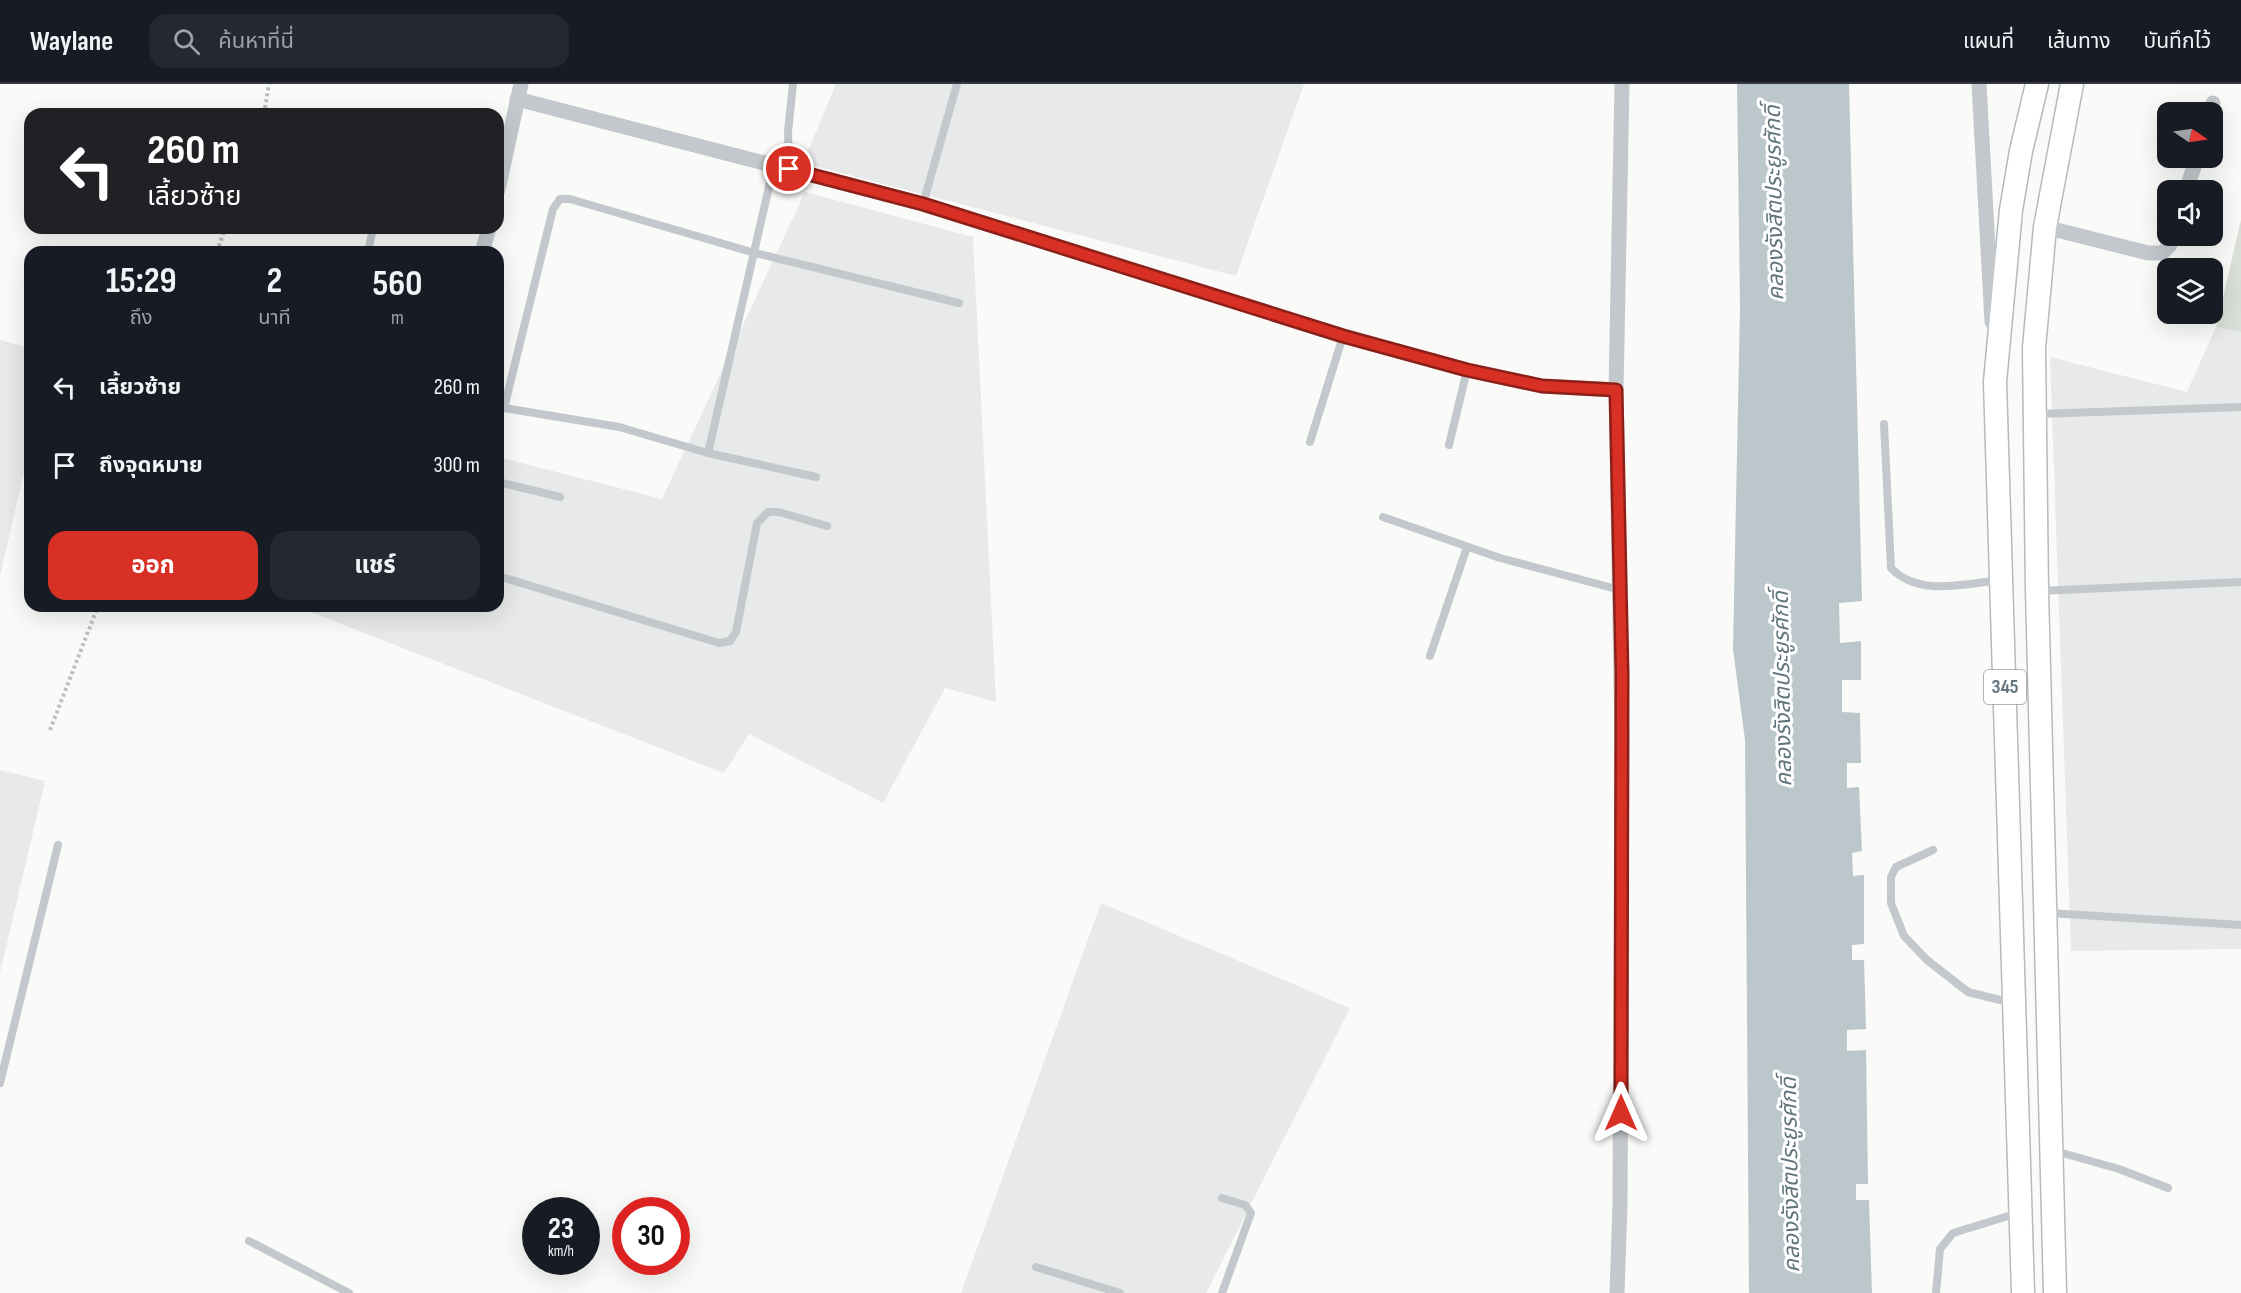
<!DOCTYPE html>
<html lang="th">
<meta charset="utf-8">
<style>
:root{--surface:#171b24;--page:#242831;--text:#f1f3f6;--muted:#9ea1a6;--line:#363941;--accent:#d93025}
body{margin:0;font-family:"Sofia Sans Condensed","Noto Sans Thai",sans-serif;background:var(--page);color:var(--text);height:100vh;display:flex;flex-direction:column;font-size:22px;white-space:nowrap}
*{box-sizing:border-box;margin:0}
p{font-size:20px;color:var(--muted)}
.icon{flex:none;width:33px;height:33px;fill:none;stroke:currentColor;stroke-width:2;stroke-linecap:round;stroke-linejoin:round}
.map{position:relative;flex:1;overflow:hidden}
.side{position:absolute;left:24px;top:162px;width:480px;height:366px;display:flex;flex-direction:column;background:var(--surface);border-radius:18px;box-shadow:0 6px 24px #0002}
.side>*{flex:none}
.top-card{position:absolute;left:24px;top:24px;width:480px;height:126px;border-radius:18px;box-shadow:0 6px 24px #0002;background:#202124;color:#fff;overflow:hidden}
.needle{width:39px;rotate:103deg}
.buttons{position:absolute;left:2157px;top:18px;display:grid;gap:12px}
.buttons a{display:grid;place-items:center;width:66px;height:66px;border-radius:12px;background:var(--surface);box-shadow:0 6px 24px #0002;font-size:30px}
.speed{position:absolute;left:522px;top:1113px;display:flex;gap:12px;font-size:30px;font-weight:700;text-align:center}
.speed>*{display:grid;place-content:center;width:78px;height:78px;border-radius:50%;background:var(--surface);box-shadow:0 6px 24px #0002;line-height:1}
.speed small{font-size:15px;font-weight:400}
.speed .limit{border:9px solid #d22;background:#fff;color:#111}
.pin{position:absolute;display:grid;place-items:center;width:51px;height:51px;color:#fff;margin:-26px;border:3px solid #fff;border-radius:50%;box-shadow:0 2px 6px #0007}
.me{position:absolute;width:66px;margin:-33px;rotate:0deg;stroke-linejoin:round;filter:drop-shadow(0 0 4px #0008)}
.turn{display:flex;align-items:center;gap:21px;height:126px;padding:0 24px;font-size:27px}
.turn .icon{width:78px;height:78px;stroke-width:2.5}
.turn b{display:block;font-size:42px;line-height:51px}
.eta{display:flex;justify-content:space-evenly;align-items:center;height:102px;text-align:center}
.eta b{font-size:36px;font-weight:700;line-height:42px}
.cta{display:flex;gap:12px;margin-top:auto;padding:12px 24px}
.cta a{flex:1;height:69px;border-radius:18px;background:var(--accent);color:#fff;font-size:24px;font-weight:700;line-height:69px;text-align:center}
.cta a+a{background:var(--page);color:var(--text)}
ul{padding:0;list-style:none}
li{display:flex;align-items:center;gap:18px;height:78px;padding:0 24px}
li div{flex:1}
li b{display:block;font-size:22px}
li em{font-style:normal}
header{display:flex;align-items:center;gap:36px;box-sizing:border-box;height:84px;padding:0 30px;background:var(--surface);border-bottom:2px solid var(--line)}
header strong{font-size:28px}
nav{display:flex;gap:33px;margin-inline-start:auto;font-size:21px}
.search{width:420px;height:54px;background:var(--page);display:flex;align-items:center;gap:15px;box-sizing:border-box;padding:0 21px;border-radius:18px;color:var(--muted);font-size:22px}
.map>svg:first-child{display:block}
.built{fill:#e8e9e9}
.green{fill:#dadfd7}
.water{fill:#bbc7cb}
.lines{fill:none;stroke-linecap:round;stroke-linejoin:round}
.primary-casing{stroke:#b5babe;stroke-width:25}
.path{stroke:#bbbfc2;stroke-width:4;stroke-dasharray:3 3;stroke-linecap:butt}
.service{stroke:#c3c8cc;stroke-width:8}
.minor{stroke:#c3c8cc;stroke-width:15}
.primary{stroke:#fff;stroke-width:22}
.route-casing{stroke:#8d1f18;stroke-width:15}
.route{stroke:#d93025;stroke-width:10}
.labels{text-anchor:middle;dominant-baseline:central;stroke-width:6;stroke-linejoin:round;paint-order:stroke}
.shield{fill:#fff;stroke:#939fa8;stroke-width:1.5}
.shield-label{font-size:20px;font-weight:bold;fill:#657683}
.water-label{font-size:22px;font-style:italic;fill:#60757c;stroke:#fff}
</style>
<header>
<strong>Waylane</strong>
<div class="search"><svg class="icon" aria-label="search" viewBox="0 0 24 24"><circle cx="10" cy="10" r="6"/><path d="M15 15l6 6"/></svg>ค้นหาที่นี่</div>
<nav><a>แผนที่</a><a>เส้นทาง</a><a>บันทึกไว้</a></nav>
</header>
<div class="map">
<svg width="2241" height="1209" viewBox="0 0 2241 1209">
<rect width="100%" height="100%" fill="#fafaf8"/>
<g class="built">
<polygon points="836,0 1304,0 1236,192 803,79"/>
<polygon points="805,108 973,153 996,618 945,604 883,719 749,650 724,689 295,522 498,522 498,373 662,415"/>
<polygon points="2216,243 2241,248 2241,865 2071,867 2050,273 2187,308"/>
<polygon points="0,256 30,264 30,362 0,492"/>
<polygon points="0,686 45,697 0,889"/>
<polygon points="1101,819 1350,924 1206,1209 961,1209"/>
</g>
<polygon class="green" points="2241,136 2241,248 2216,243"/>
<polygon class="water" points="1737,0 1849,0 1862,517 1839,519 1840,559 1861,557 1861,596 1842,596 1842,628 1860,629 1861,679 1847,679 1847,704 1859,703 1862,767 1852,769 1853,792 1864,791 1864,860 1852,861 1852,876 1864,876 1866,945 1847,946 1847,967 1866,966 1868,1100 1856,1100 1856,1116 1869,1116 1872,1209 1749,1209 1745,656 1733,565 1740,223"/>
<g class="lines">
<defs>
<g id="primary">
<polyline points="2023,1209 1995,298 2011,126 2021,67 2037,0"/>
<polyline points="2055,1209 2037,507 2034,264 2045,143 2072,0"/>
</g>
</defs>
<use href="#primary" class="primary-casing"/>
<g class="path">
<polyline points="264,30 269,0"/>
<polyline points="217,168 225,144"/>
<polyline points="50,646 98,522"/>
</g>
<g class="service">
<polyline points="789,85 788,48 793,0"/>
<polyline points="923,120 957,0"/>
<polyline points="368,168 372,149"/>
<polyline points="498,323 504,324 553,125 560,115 570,115 755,169 959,219"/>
<polyline points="504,324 619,343 708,369 816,393"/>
<polyline points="2038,330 2241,323"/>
<path d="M1884,340L1891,484C1919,513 1963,500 2000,496"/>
<polyline points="1310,358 1343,252"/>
<polyline points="1449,361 1467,286"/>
<polyline points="708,369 774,81"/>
<polyline points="498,398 560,413"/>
<polyline points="1383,433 1500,474 1620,506"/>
<polyline points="498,492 719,559 730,557 736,548 757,439 768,428 779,428 827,442"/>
<polyline points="2038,507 2241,498"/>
<polyline points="1430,572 1467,463"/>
<polyline points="1933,766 1896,783 1891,793 1891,819 1904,852 1927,876 1968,908 2012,919"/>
<polyline points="2049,829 2241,841"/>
<polyline points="0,999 58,761"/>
<polyline points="2055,1067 2119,1085 2168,1104"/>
<polyline points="249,1157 349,1209"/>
<polyline points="1036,1183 1120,1209"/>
<polyline points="1222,1209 1251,1129 1245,1121 1222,1114"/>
<polyline points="1936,1209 1940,1165 1953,1149 2018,1129"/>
</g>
<g class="minor">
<polyline points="1979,0 1992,238"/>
<polyline points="517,15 923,120 1343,252 1467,286 1542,302 1616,306"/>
<polyline points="2210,28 2213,19"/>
<polyline points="498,106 521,0"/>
<polyline points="2186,106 2197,74"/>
<polyline points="2045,143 2148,169 2162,169 2170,161 2173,152"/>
<polyline points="482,168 489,144"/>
<polyline points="1617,1209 1620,1121 1622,655 1616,306 1622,0"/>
</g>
<use href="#primary" class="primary"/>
</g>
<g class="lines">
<defs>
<polyline id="route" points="789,85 923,120 1343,252 1467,286 1542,302 1616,306 1622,589 1621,1029"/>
</defs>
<use href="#route" class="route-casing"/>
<use href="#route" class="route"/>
</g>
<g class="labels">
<rect class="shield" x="1984" y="586" width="42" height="34" rx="4.5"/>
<g class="shield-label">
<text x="2005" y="603">345</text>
</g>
<g class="water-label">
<text transform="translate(1775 119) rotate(-91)">คลองรังสิตประยูรศักดิ์</text>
<text transform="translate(1783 605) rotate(-91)">คลองรังสิตประยูรศักดิ์</text>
<text transform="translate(1791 1091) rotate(-91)">คลองรังสิตประยูรศักดิ์</text>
</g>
</g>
</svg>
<div class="buttons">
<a><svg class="needle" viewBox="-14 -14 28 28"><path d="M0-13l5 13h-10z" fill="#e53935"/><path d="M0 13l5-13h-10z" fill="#9ea1a6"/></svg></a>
<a><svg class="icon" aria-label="sound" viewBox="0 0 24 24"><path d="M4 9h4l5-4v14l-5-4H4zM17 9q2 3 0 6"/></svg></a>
<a><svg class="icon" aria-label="layers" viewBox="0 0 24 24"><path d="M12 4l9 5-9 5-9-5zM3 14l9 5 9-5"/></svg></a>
</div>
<div class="speed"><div>23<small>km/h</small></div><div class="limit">30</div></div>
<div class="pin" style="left:789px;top:85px;background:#d93025"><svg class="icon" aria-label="arrive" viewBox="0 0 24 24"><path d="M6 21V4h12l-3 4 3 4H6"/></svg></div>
<svg class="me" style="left:1621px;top:1029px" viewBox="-20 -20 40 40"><path d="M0-17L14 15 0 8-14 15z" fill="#d93025" stroke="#fff" stroke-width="4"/></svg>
<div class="top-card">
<div class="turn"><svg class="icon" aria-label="left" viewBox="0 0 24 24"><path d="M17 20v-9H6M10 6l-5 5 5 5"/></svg><div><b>260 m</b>เลี้ยวซ้าย</div></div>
</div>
<section class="side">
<div class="eta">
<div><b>15:29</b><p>ถึง</p></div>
<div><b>2</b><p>นาที</p></div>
<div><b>560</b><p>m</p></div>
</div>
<ul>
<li><svg class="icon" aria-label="left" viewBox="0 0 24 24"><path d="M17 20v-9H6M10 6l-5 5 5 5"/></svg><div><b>เลี้ยวซ้าย</b></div><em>260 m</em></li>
<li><svg class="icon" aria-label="arrive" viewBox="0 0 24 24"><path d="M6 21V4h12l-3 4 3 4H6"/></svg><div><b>ถึงจุดหมาย</b></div><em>300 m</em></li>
</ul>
<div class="cta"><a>ออก</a><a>แชร์</a></div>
</section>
</div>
